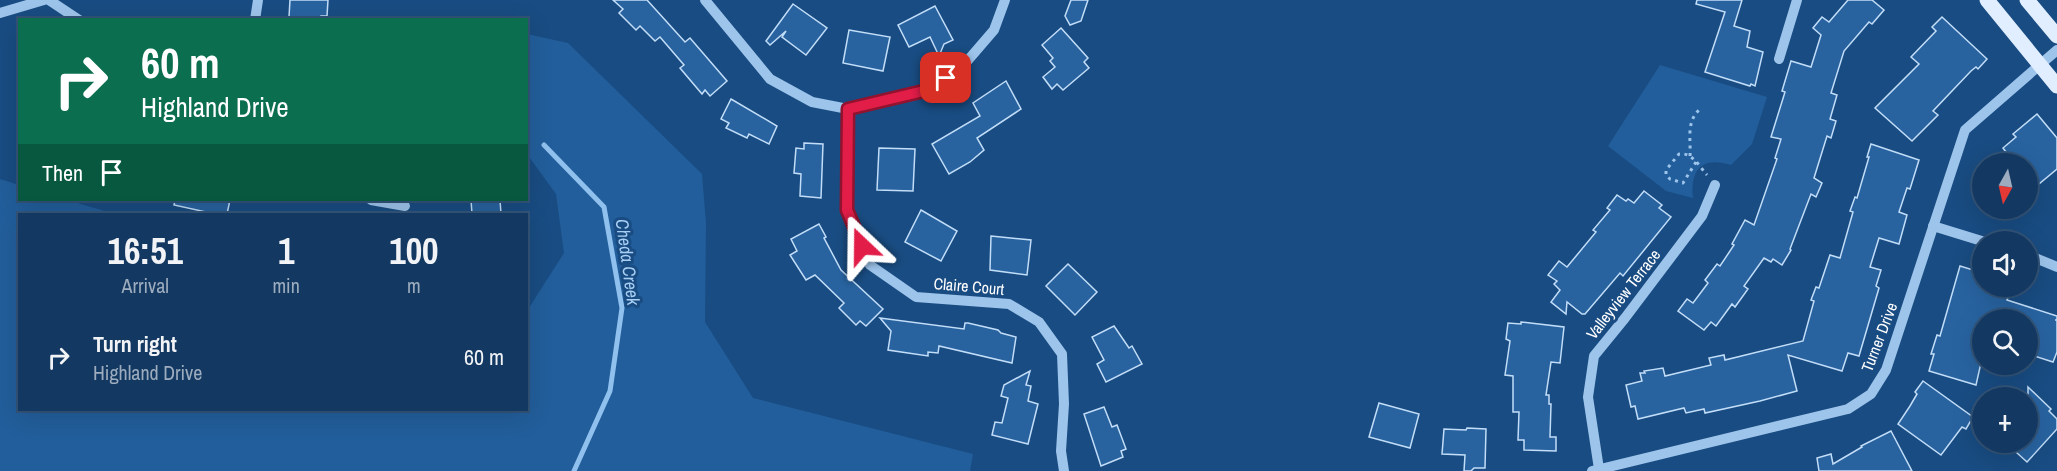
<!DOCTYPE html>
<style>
:root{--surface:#133962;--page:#1c4068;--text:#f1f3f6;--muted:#9dacbe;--line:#325377}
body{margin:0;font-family:"Archivo Narrow",sans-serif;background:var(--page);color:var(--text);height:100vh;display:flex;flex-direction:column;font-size:22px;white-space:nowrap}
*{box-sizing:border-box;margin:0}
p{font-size:20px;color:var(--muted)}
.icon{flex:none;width:33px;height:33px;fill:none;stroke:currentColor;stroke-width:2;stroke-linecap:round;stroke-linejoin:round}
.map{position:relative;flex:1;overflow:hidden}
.side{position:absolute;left:18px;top:213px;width:510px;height:198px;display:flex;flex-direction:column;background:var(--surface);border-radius:0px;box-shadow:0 6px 24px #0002,0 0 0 2px var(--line)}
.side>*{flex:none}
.top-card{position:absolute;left:18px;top:18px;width:510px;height:183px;border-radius:0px;box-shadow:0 6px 24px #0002,0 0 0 2px var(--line);background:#0b6e4f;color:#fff;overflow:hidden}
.needle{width:39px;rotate:188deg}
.tools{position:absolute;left:1972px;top:153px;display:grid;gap:12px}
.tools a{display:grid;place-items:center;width:66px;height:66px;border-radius:50%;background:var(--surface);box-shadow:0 6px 24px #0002,0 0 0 2px var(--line);font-size:30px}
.pin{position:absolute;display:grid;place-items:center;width:51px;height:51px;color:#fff;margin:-26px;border-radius:12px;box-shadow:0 3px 9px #0006}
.me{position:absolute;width:66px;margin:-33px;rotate:337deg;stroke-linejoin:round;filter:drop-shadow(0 0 4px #0008)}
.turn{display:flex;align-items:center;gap:21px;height:126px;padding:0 24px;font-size:27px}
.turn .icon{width:78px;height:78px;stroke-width:2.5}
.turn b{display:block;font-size:42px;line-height:51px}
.then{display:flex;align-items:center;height:57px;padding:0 24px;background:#0003;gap:12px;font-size:22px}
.eta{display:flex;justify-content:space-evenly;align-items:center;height:102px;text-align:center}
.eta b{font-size:36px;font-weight:700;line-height:42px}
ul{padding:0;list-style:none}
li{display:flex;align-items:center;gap:18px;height:84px;padding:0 24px}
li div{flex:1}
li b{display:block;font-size:22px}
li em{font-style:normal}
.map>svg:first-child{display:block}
.green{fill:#225e9b}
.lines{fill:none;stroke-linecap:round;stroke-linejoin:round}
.stream{stroke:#90c0ed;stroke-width:5}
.building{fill:#2863a0;stroke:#c2ddf8;stroke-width:1.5}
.path{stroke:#9dc4eb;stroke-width:3;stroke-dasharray:3 4.5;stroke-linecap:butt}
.minor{stroke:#9dc4eb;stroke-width:10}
.major{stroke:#e1eeff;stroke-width:15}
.route-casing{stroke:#92132f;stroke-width:15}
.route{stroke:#e11d48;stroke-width:10}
.labels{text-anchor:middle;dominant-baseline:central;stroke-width:6;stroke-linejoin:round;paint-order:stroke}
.street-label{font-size:16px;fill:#fff;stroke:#194c82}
.water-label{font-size:18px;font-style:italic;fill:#a8cef3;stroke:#194c82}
</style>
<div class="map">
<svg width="2057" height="471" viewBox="0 0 2057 471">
<rect width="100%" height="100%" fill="#194c82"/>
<g class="green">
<polygon points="527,34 568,43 702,174 706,223 705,322 753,398 973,454 970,471 0,471 0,179 19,185 20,200 67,200 115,214 20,214 20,410 526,410 527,311 564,253 556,194 527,154"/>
<path d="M1660,65L1767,97L1752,144L1731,165C1702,156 1690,169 1693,198L1666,191L1608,146Z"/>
</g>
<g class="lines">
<polyline class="stream" points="544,145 604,207 622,308 610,391 574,471"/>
</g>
<g class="building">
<polygon points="290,0 328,0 327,16 321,16 321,20 296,20 296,17 289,17"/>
<polygon points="613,0 647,0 685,42 690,38 727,81 710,96 705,90 702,94 680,68 684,65 660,37 655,41 640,26 636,30 619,13 623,9"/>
<polygon points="1071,0 1088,0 1081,21 1070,25 1065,16"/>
<polygon points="1697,0 1742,0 1734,26 1750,31 1747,47 1763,52 1755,86 1751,84 1750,86 1705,72 1725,12 1696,4"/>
<polygon points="1848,0 1872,0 1884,10 1872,24 1869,22 1844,51 1831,93 1837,95 1830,119 1836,121 1831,138 1827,136 1814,178 1822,183 1816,197 1811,194 1790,249 1791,250 1782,265 1773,259 1771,262 1764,258 1744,286 1748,289 1735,307 1732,304 1716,326 1711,322 1704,330 1678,311 1687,299 1693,303 1708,283 1705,280 1717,264 1720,266 1734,245 1732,244 1745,220 1754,225 1777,159 1775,158 1781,139 1771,137 1785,92 1782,91 1791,61 1811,67 1821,35 1813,28 1822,17 1829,22"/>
<polygon points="793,4 827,28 806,55 782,37 786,31 770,45 766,41"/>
<polygon points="935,6 953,40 944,44 939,56 930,37 909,47 898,25"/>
<polygon points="1942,17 1987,59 1978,69 1976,67 1971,71 1933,111 1938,115 1912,141 1875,108 1919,64 1911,57 1936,31 1932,27"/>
<polygon points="1061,28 1088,58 1084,62 1089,68 1063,90 1057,84 1052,89 1043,77 1055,67 1050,61 1053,58 1042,45"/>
<polygon points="849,30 890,37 883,71 843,63"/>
<polygon points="1006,81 1021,109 977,138 984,150 970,162 949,174 932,144 980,116 973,103"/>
<polygon points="731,99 777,126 769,144 749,134 747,138 726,128 729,123 721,119"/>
<polygon points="2037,114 2057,138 2057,169 2028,193 2028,164 2000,164 2009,156 2003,148 2016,137 2013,134"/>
<polygon points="804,143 823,144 821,198 800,196 801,174 794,173 796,148 804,149"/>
<polygon points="1871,144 1919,160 1910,189 1907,188 1899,212 1907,215 1899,244 1879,238 1870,267 1881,270 1876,286 1879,288 1859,356 1848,353 1842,371 1788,355 1797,391 1760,401 1705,413 1704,409 1686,413 1684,408 1638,419 1635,406 1631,407 1626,385 1642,381 1640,373 1645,373 1644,371 1663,368 1665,376 1711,365 1709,358 1724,355 1725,360 1803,341 1814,301 1811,300 1816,287 1819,288 1830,255 1840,258 1853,212 1850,211 1855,197 1857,198 1869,157 1867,157"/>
<polygon points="879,148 915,149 913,191 877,190"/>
<polygon points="1644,191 1662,205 1659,208 1671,217 1623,276 1620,273 1585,314 1582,314 1567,302 1566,314 1551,302 1560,290 1554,284 1557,281 1548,275 1559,261 1567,267 1596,232 1593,230 1610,210 1607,208 1617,195 1626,201 1628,199 1634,203"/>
<polygon points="175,200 230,200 227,214 215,214 174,205"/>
<polygon points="471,200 500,200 501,214 472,214"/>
<polygon points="921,210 957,231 941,261 905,242"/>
<polygon points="819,224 826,237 824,238 841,270 883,309 866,326 860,321 856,325 839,308 844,303 815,275 806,280 790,255 797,251 791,239"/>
<polygon points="991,236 1031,240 1027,275 990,270"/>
<polygon points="1068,264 1097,292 1075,315 1046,286"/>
<polygon points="1960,266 1983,273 1983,286 2012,286 2007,300 2057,316 2057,320 2055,320 2057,320 2057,352 2053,362 2028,354 2028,320 1983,320 1983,354 1976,385 1929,371 1934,354 1931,354 1937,335 1940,336"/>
<polygon points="880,318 964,329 965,323 968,323 998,330 1001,333 1016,337 1012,363 939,346 938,353 928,352 928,356 888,350 891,331"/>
<polygon points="1521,322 1564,327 1560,363 1551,362 1546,395 1549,395 1549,404 1551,404 1550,437 1556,437 1556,451 1524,450 1524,440 1518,440 1519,412 1513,412 1513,376 1505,375 1510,341 1506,339 1508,323 1521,324"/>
<polygon points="1114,326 1129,348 1132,346 1142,364 1106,382 1097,364 1104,360 1092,337"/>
<polygon points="1030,371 1026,385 1031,386 1028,401 1038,404 1028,444 992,435 995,422 1002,423 1008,398 1001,396 1004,385"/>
<polygon points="1923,381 1973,417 1966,429 1962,427 1941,455 1898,424 1910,406 1917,394 1915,392"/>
<polygon points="2028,387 2051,409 2049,411 2057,419 2057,429 2027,462 2005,442 2028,442"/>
<polygon points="1379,403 1419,414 1410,448 1369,437"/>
<polygon points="1104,407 1112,427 1117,425 1126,449 1121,451 1123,457 1101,466 1084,414"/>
<polygon points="1467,428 1486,429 1485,468 1474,468 1471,471 1464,471 1465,455 1442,454 1444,429 1466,430"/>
<polygon points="1891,431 1912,471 1819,471 1817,458 1831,454 1833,464 1862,447 1861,446"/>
</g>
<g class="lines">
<g class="path">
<path d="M1690,156C1691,140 1686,122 1699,110"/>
<path d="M1696,162L1683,183L1670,179L1666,175V170L1679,154C1692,152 1699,166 1707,175"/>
</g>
<g class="minor">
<polyline points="49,0 79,20"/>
<polyline points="705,0 770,79 812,102 848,109 928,90 963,66 994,30 1005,0"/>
<polyline points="0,13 44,0"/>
<polyline points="255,20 258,0"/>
<polyline points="1779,59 1797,0"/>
<polyline points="848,109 847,210 870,265 916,297 1009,304 1039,322 1062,354 1064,404 1061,451 1064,471"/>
<polyline points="371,200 405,206"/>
<polyline points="1933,226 1985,242"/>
<polyline points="2028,255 2057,267"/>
<polyline points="1599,469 1588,397 1594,356 1625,318 1702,216 1715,185"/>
<polyline points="1592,471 1848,409 1871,394 1886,370 1965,130 2057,50"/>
</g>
<g class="major">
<polyline points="1987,0 2057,86"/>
<polyline points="2027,0 2057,36"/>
</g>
</g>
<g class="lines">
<defs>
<polyline id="route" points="862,246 847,210 848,109 928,90 946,78"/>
</defs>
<use href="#route" class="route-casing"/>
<use href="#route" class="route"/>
</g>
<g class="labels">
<g class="street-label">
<text transform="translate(969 286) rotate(5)">Claire Court</text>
<text transform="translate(1623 294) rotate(-52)">Valleyview Terrace</text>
<text transform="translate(1879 337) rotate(-69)">Turner Drive</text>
</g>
<g class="water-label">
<text transform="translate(628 262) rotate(82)">Cheda Creek</text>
</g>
</g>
</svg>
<div class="tools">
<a><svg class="needle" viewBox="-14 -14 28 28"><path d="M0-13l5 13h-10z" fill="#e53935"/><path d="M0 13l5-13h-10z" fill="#9dacbe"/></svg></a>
<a><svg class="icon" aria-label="sound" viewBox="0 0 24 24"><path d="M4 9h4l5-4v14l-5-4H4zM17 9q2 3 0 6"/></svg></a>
<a><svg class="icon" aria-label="search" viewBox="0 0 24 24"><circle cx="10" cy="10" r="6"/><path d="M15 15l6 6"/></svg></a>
<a>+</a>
</div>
<div class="pin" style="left:946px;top:78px;background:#d93025"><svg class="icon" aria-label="arrive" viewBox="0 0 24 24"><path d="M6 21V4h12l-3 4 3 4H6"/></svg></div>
<svg class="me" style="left:862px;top:246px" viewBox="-20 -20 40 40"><path d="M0-17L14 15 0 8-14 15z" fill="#e11d48" stroke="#fff" stroke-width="4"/></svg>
<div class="top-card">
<div class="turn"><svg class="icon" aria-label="right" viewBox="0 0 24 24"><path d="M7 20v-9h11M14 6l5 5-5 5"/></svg><div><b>60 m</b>Highland Drive</div></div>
<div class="then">Then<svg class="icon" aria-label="arrive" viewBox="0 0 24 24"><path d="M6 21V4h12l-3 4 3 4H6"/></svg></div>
</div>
<section class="side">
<div class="eta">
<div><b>16:51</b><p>Arrival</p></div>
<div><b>1</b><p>min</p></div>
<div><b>100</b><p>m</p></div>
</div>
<ul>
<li><svg class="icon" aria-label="right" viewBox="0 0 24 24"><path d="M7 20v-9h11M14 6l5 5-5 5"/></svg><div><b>Turn right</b><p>Highland Drive</p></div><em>60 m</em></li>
</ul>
</section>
</div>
